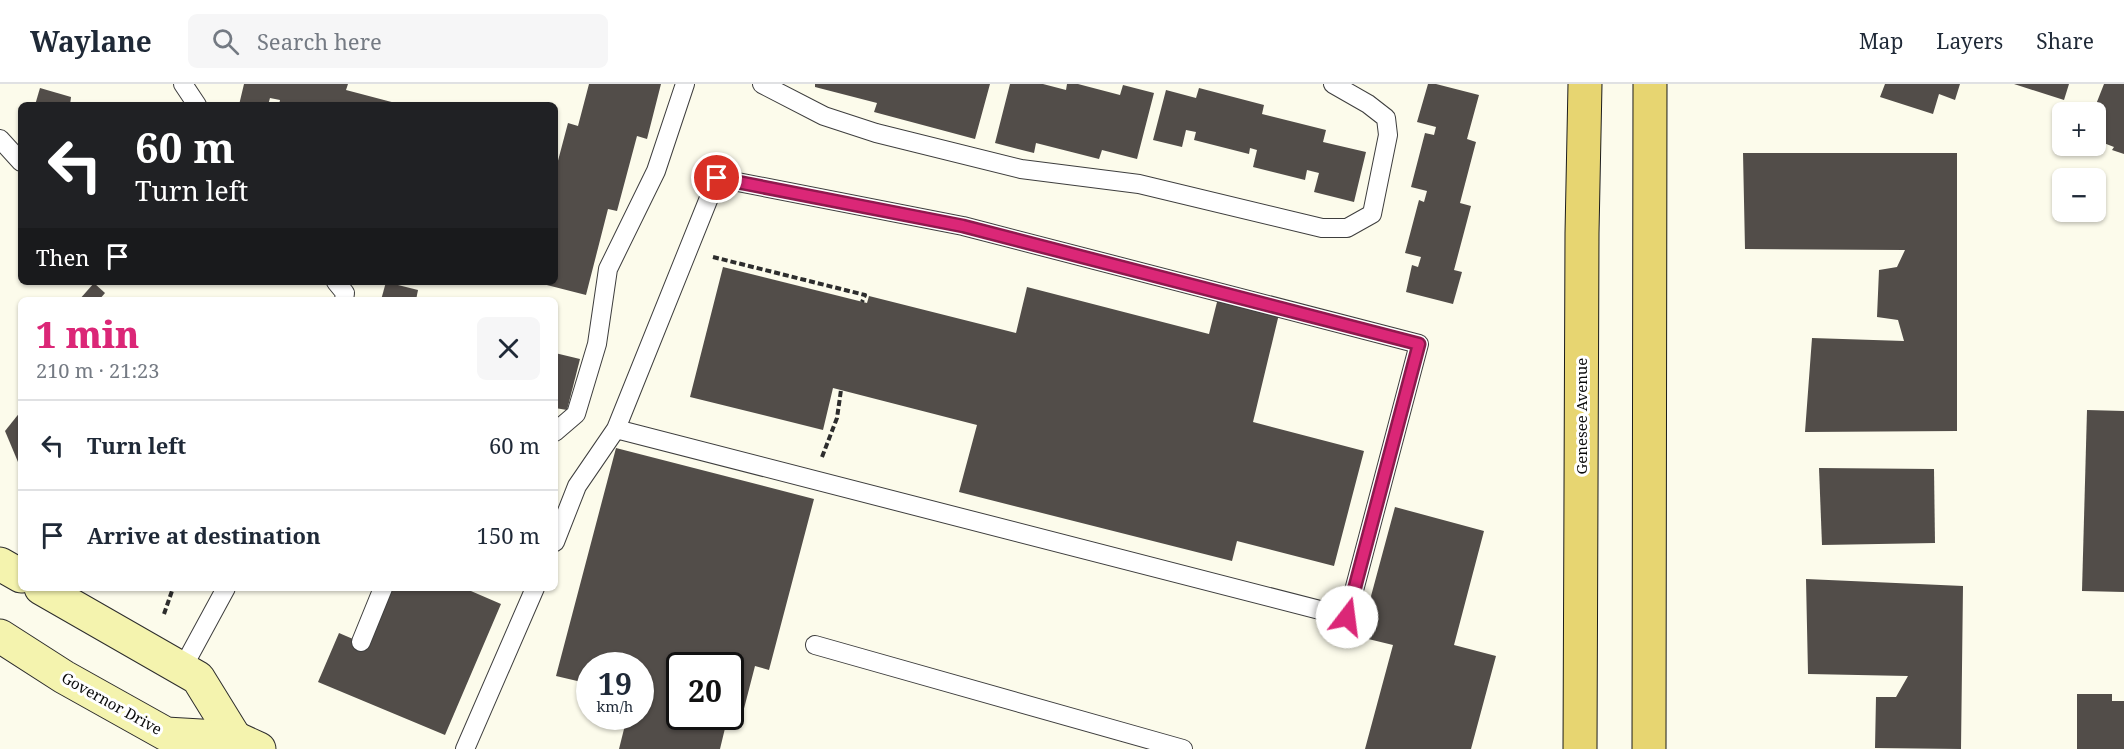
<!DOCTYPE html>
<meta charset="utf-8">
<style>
:root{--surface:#fff;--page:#f6f6f7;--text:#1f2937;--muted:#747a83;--line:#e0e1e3;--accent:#db2777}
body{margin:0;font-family:"Noto Serif",serif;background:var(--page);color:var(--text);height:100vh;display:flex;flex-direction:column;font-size:22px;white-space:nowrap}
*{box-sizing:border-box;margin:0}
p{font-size:20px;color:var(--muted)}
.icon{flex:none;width:33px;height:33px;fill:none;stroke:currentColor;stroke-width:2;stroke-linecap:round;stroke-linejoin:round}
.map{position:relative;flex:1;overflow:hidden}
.sheet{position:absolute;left:18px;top:213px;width:540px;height:294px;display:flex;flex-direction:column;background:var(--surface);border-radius:9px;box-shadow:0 2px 4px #0004}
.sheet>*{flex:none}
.hud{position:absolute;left:18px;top:18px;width:540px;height:183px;border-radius:9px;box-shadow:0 2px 4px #0004;background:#202124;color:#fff;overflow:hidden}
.fabs{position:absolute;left:2052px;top:18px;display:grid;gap:12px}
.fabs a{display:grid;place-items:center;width:54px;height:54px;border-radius:9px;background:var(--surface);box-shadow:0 2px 4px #0004;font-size:30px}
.speed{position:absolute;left:576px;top:568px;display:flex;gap:12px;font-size:30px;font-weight:700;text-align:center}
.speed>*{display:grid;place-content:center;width:78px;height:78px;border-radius:50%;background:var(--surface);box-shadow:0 2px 4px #0004;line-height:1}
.speed small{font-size:15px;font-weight:400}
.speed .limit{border:3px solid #111;border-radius:9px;background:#fff;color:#111}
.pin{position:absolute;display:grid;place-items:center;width:51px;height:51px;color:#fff;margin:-26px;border:3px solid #fff;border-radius:50%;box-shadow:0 2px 6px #0007}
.me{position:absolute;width:66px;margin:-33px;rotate:15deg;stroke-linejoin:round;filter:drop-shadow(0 0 4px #0008)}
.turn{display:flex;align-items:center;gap:21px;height:126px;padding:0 18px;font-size:27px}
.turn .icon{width:78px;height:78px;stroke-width:2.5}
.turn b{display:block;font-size:42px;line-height:51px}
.then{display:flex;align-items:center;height:57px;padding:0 18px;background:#0003;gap:12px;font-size:22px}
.round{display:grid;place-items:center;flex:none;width:63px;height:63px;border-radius:9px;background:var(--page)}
.headline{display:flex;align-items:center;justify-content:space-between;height:102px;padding:0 18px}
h1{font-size:36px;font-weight:800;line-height:45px;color:var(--accent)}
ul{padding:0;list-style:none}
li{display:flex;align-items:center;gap:18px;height:90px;padding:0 18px;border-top:2px solid var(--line)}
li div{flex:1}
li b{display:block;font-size:22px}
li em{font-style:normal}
header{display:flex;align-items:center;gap:36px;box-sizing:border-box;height:84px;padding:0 30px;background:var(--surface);border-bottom:2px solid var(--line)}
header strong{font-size:28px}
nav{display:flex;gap:33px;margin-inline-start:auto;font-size:21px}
.search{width:420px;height:54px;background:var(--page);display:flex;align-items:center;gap:15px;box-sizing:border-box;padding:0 21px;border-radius:9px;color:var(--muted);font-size:22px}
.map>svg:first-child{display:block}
.building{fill:#524d49;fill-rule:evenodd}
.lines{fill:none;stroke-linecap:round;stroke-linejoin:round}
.lane-casing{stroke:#3e3e3e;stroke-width:20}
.secondary-casing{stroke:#2d2d2d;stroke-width:35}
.primary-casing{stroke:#1c1c1c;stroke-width:35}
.path{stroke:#2d2d2d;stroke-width:4;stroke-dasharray:6 3;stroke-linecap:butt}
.lane{stroke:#fff;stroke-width:18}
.secondary{stroke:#f4f3ae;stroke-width:33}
.primary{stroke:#e7d571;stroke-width:33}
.route-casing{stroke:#8e194d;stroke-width:15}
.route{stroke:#db2777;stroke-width:10}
.labels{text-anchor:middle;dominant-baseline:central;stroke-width:6;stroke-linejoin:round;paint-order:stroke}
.street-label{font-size:15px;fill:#0b0b0b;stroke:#fff}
</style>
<header>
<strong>Waylane</strong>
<div class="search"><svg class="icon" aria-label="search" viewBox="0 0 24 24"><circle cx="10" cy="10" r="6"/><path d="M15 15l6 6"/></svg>Search here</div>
<nav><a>Map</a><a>Layers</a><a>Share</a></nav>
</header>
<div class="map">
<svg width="2124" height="665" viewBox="0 0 2124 665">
<rect width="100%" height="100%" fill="#fcfbeb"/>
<g class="building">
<polygon points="244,0 348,0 346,6 403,21 279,21 280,16 270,14 268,21 239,21"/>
<polygon points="589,0 661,0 647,55 637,52 617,127 608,125 586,211 539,199 555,198 555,88 568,39 578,42"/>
<polygon points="815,0 990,0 975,55 874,28 877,19 815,3"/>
<polygon points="1010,0 1043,0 1066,6 1067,0 1078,0 1120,11 1123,1 1154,9 1137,75 1102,66 1099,75 1036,59 1034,69 995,59"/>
<polygon points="1428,0 1436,0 1479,11 1467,55 1476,58 1460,119 1471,122 1454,186 1462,188 1453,220 1406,208 1412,181 1418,183 1421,173 1405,169 1419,116 1424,118 1427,107 1411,103 1425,49 1434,51 1436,43 1417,38"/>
<polygon points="1885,0 1960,0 1955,16 1939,10 1933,30 1880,13"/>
<polygon points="2014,0 2069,0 2064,16"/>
<polygon points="2104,0 2124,0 2124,70 2112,66 2114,63 2096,56 2096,28 2093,28"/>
<polygon points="40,4 71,13 70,21 35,21"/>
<polygon points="1199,4 1264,21 1262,30 1326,46 1323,58 1366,68 1354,118 1314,108 1319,89 1307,86 1305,96 1253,83 1257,66 1250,64 1249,70 1194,56 1196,48 1186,46 1182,63 1153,56 1166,6 1196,14"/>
<polygon points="1743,69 1957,69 1957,347 1805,348 1812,254 1904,257 1898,236 1877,233 1879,186 1897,183 1905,166 1745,165"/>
<polygon points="723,183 867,219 869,212 1016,249 1027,203 1209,250 1218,214 1279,230 1253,338 1364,367 1334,482 1237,457 1232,477 959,408 977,341 833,304 823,346 690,313"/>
<polygon points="386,198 418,206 416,216 381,216"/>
<polygon points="94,199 105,209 99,216 79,216"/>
<polygon points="555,269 580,275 567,326 555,324"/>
<polygon points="2087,326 2124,327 2124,508 2082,507"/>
<polygon points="21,327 21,378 18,378 5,347"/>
<path d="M616,364L814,415L769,586L755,582L740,640L727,636L720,665H619L627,633H640V582H590V600L556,592ZM680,582H730V633H680Z"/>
<polygon points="1819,384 1934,385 1935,459 1822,461"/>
<polygon points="1395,423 1484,447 1454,561 1496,572 1471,665 1365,665 1393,561 1360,553"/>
<polygon points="1806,495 1963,502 1961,665 1875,664 1876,613 1896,613 1908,592 1808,590"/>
<polygon points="391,504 464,504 501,520 445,651 318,598 339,549 367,561"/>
<polygon points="2077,610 2112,610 2112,617 2124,617 2124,665 2077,665"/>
</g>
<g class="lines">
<defs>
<g id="lane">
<polyline points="183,0 197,21"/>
<polyline points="762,0 824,32 876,49 1021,85 1139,100 1322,144 1347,144 1372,130 1388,51 1386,34 1368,20 1333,0"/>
<polyline points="0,55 21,78"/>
<polyline points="336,198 345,209 344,216"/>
<polyline points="555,348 576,330 597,260 608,185 656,87 685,0"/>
<polyline points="555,458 577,402 616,345 717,94 963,142 1419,260 1347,533 616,345"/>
<polyline points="361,558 383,504"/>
<polyline points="815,561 1183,665"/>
<polyline points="182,585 226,504"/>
<polyline points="465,665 535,504"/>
</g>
<g id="secondary">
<polyline points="0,480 21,492"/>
<polyline points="41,504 198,594 235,654"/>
<polyline points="0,552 64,593 166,650 235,654 259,665"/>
</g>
<g id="primary">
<polyline points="1580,665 1582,149 1585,0"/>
<polyline points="1649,665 1650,0"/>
</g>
</defs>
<use href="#lane" class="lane-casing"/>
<use href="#secondary" class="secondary-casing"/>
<use href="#primary" class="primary-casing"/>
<g class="path">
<polyline points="713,173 865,211 862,218"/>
<polyline points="822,373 837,334 841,306"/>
<polyline points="164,530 173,504"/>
</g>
<use href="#lane" class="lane"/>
<use href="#secondary" class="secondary"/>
<use href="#primary" class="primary"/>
</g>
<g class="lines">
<defs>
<polyline id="route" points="717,94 963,142 1419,260 1347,533"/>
</defs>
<use href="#route" class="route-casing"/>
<use href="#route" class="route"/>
</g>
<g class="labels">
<g class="street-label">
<text transform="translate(1581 332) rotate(-90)">Genesee Avenue</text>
<text transform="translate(112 619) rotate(29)">Governor Drive</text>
</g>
</g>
</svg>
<div class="fabs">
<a>+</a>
<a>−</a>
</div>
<div class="speed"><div>19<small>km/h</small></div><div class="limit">20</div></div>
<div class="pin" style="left:717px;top:94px;background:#d93025"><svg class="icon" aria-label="arrive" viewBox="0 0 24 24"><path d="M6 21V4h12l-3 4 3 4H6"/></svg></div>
<svg class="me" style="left:1347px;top:533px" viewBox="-20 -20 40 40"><circle r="19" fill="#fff"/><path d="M0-13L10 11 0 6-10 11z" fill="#db2777"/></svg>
<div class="hud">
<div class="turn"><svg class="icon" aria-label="left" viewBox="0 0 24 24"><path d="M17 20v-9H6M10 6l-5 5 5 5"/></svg><div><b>60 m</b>Turn left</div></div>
<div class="then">Then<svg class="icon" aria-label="arrive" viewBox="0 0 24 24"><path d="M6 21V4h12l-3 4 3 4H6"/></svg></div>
</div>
<section class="sheet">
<div class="headline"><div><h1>1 min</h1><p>210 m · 21:23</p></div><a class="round"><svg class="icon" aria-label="close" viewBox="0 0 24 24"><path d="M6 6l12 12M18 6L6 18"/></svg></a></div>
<ul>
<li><svg class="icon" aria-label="left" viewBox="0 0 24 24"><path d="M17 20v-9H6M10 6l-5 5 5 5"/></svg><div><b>Turn left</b></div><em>60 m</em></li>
<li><svg class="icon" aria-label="arrive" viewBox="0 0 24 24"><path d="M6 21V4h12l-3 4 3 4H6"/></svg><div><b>Arrive at destination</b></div><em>150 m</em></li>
</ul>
</section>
</div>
